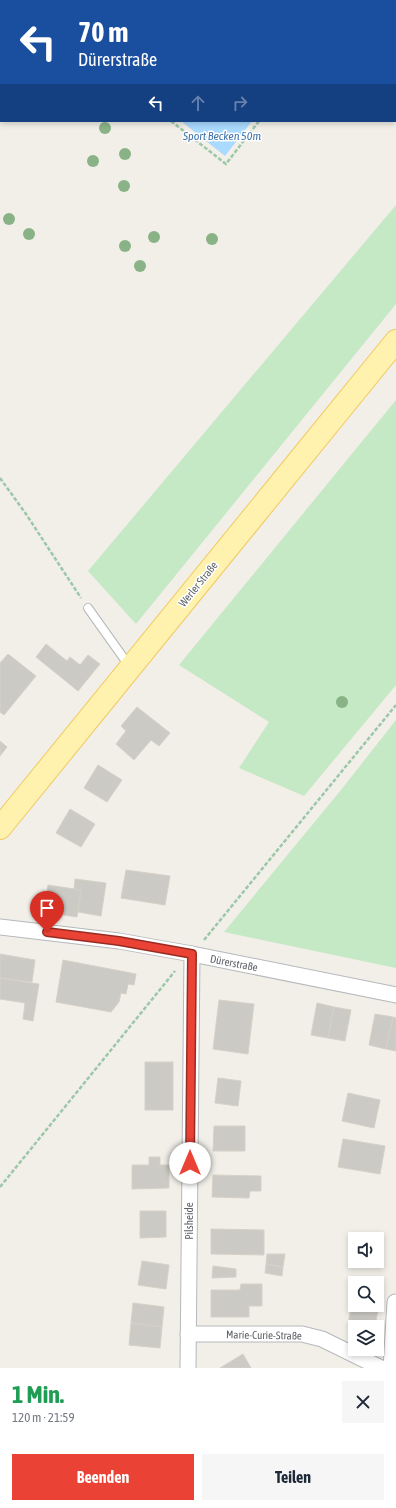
<!DOCTYPE html>
<html lang="de">
<meta charset="utf-8">
<style>
:root{--surface:#fff;--page:#f6f6f7;--text:#1f2937;--muted:#747a83;--accent:#ea4335}
body{margin:0;font-family:"Asap Condensed",sans-serif;background:var(--page);color:var(--text);height:100vh;display:flex;flex-direction:column;font-size:15px;white-space:nowrap}
*{box-sizing:border-box;margin:0}
p{font-size:13px;color:var(--muted)}
.icon{flex:none;width:22px;height:22px;fill:none;stroke:currentColor;stroke-width:2;stroke-linecap:round;stroke-linejoin:round}
.map{position:relative;height:1368px;overflow:hidden}
.details{display:flex;flex-direction:column;background:var(--surface);flex:1}
.details>*{flex:none}
.top-card{position:absolute;left:0px;top:0px;width:396px;height:122px;box-shadow:0 2px 6px #0003;background:#1a4fa0;color:#fff;overflow:hidden}
.buttons{position:absolute;left:348px;top:1232px;display:grid;gap:8px}
.buttons a{display:grid;place-items:center;width:36px;height:36px;border-radius:0px;background:var(--surface);box-shadow:0 2px 6px #0003;font-size:20px}
.pin{position:absolute;display:grid;place-items:center;width:34px;height:34px;color:#fff;margin:-41px -17px;border-radius:50% 50% 50% 0;rotate:-45deg;box-shadow:0 0 4px #0007}
.pin .icon{rotate:45deg}
.me{position:absolute;width:44px;margin:-22px;rotate:0deg;stroke-linejoin:round;filter:drop-shadow(0 0 3px #0008)}
.turn{display:flex;align-items:center;gap:14px;height:84px;padding:0 12px;font-size:18px}
.turn .icon{width:52px;height:52px;stroke-width:2.5}
.turn b{display:block;font-size:28px;line-height:34px}
.lanes{display:flex;align-items:center;height:38px;padding:0 12px;background:#0003;justify-content:center;gap:20px;direction:ltr}
.lanes .off{opacity:.35}
.round{display:grid;place-items:center;flex:none;width:42px;height:42px;border-radius:0px;background:var(--page)}
.head{display:flex;align-items:center;justify-content:space-between;height:68px;padding:0 12px}
h1{font-size:24px;font-weight:700;line-height:30px;color:#1e9e55}
.primary-button{display:flex;gap:8px;margin-top:auto;padding:8px 12px}
.primary-button a{flex:1;height:46px;border-radius:0px;background:var(--accent);color:#fff;font-size:16px;font-weight:700;line-height:46px;text-align:center}
.primary-button a+a{background:var(--page);color:var(--text)}
.map>svg:first-child{display:block}
.green{fill:#c5e8c5}
.water{fill:#aadaff}
.building{fill:#cccac5;stroke:#d6d1c6}
.lines{fill:none;stroke-linecap:round;stroke-linejoin:round}
.lane-casing{stroke:#b5b8bc;stroke-width:10}
.street-casing{stroke:#b5b8bc;stroke-width:17}
.primary-casing{stroke:#f2c960;stroke-width:24}
.path{stroke:#9cc7a9;stroke-width:2.5;stroke-dasharray:4 2;stroke-linecap:butt}
.lane{stroke:#fff;stroke-width:8}
.street{stroke:#fff;stroke-width:15}
.primary{stroke:#fff2af;stroke-width:22}
.tree{fill:#89b387}
.route-casing{stroke:#982c22;stroke-width:10}
.route{stroke:#ea4335;stroke-width:7}
.labels{text-anchor:middle;dominant-baseline:central;stroke-width:3;stroke-linejoin:round;paint-order:stroke}
.street-label{font-size:11px;fill:#5f6368;stroke:#fff}
.water-label{font-size:12px;font-style:italic;fill:#4174aa;stroke:#fff}
</style>
<div class="map">
<svg width="396" height="1368" viewBox="0 0 396 1368">
<rect width="100%" height="100%" fill="#f1efe8"/>
<g class="green">
<polygon points="396,205 396,304 136,624 88,571"/>
<polygon points="396,400 396,685 304,796 239,768 269,722 179,665"/>
<polygon points="396,720 396,968 224,932 341,790"/>
</g>
<polygon class="water" points="181,121 252,121 225,156"/>
<g class="building">
<polygon points="283,0 313,0 312,1"/>
<polygon points="46,644 67,661 70,657 80,665 88,655 100,664 78,691 36,657"/>
<polygon points="8,654 36,676 4,715 0,712 0,663"/>
<polygon points="137,707 170,733 159,746 151,740 134,760 116,744 126,731 121,726"/>
<polygon points="0,741 7,747 0,756"/>
<polygon points="98,765 122,780 107,802 84,788"/>
<polygon points="70,809 95,824 81,847 56,833"/>
<polygon points="126,870 170,876 165,905 121,898"/>
<polygon points="75,879 106,883 101,916 78,912 81,890 74,889"/>
<polygon points="48,885 81,890 77,917 44,912"/>
<polygon points="0,954 35,960 32,982 0,978"/>
<polygon points="63,960 136,974 134,985 128,984 126,994 121,993 119,1002 111,1012 56,1002"/>
<polygon points="0,978 39,984 33,1021 23,1019 25,1003 0,999"/>
<polygon points="219,1000 254,1004 248,1054 213,1049"/>
<polygon points="317,1003 334,1007 328,1038 311,1035"/>
<polygon points="334,1007 351,1010 345,1041 328,1038"/>
<polygon points="375,1014 393,1017 386,1049 369,1045"/>
<polygon points="393,1017 396,1018 396,1051 386,1049"/>
<rect x="145" y="1062" width="28" height="48"/>
<polygon points="218,1078 241,1081 238,1106 215,1103"/>
<polygon points="348,1093 380,1100 374,1128 342,1121"/>
<polygon points="214,1126 245,1126 245,1151 213,1151"/>
<polygon points="343,1139 385,1146 380,1174 338,1167"/>
<polygon points="149,1157 160,1157 160,1165 169,1165 169,1188 132,1189 132,1165 149,1165"/>
<polygon points="213,1175 261,1176 261,1191 250,1191 249,1198 212,1197"/>
<polygon points="140,1211 166,1211 166,1237 140,1238"/>
<polygon points="211,1229 264,1230 264,1255 211,1254"/>
<polygon points="267,1254 285,1254 283,1267 266,1264"/>
<polygon points="142,1261 169,1265 166,1289 138,1285"/>
<polygon points="266,1264 283,1267 282,1276 265,1273"/>
<polygon points="213,1266 236,1269 236,1277 212,1278"/>
<polygon points="241,1284 262,1284 262,1306 249,1306 249,1317 211,1317 211,1290 240,1290"/>
<polygon points="352,1299 355,1299 355,1305 377,1305 377,1302 379,1303 375,1327 348,1326"/>
<polygon points="133,1303 164,1307 162,1327 131,1323"/>
<polygon points="131,1323 162,1327 160,1348 129,1345"/>
<polygon points="243,1354 251,1368 220,1368"/>
</g>
<g class="lines">
<defs>
<polyline id="lane" points="88,608 130,667"/>
<g id="street">
<polyline points="0,927 119,941 192,954 396,995"/>
<polyline points="188,1334 302,1334 322,1339 381,1368"/>
<polyline points="188,1368 192,954"/>
<polyline points="391,1368 395,1302"/>
</g>
<polyline id="primary" points="0,828 396,341"/>
</defs>
<use href="#lane" class="lane-casing"/>
<use href="#street" class="street-casing"/>
<use href="#primary" class="primary-casing"/>
<g class="path">
<polyline points="135,0 137,1"/>
<polyline points="273,0 275,1"/>
<polyline points="52,1 52,0"/>
<polyline points="152,1 153,0"/>
<polyline points="253,1 254,0"/>
<polyline points="171,121 226,164 259,121"/>
<polyline points="0,478 26,514 81,598"/>
<polyline points="204,940 396,705"/>
<polyline points="0,1187 175,971"/>
</g>
<use href="#lane" class="lane"/>
<use href="#street" class="street"/>
<use href="#primary" class="primary"/>
</g>
<g class="tree">
<circle cx="105" cy="128" r="6"/>
<circle cx="125" cy="154" r="6"/>
<circle cx="93" cy="161" r="6"/>
<circle cx="124" cy="186" r="6"/>
<circle cx="9" cy="219" r="6"/>
<circle cx="29" cy="234" r="6"/>
<circle cx="154" cy="237" r="6"/>
<circle cx="212" cy="239" r="6"/>
<circle cx="125" cy="246" r="6"/>
<circle cx="140" cy="266" r="6"/>
<circle cx="342" cy="702" r="6"/>
</g>
<g class="lines">
<defs>
<polyline id="route" points="47,932 119,941 192,954 190,1163"/>
</defs>
<use href="#route" class="route-casing"/>
<use href="#route" class="route"/>
</g>
<g class="labels">
<g class="street-label">
<text transform="translate(198 584) rotate(-51)">Werler Straße</text>
<text transform="translate(234 963) rotate(11)">Dürerstraße</text>
<text transform="translate(189 1221) rotate(-90)">Pilsheide</text>
<text transform="translate(264 1335) rotate(1)">Marie-Curie-Straße</text>
</g>
<g class="water-label">
<text x="222" y="136">Sport Becken 50m</text>
</g>
</g>
</svg>
<div class="buttons">
<a><svg class="icon" aria-label="sound" viewBox="0 0 24 24"><path d="M4 9h4l5-4v14l-5-4H4zM17 9q2 3 0 6"/></svg></a>
<a><svg class="icon" aria-label="search" viewBox="0 0 24 24"><circle cx="10" cy="10" r="6"/><path d="M15 15l6 6"/></svg></a>
<a><svg class="icon" aria-label="layers" viewBox="0 0 24 24"><path d="M12 4l9 5-9 5-9-5zM3 14l9 5 9-5"/></svg></a>
</div>
<div class="pin" style="left:47px;top:932px;background:#d93025"><svg class="icon" aria-label="arrive" viewBox="0 0 24 24"><path d="M6 21V4h12l-3 4 3 4H6"/></svg></div>
<svg class="me" style="left:190px;top:1163px" viewBox="-20 -20 40 40"><circle r="19" fill="#fff"/><path d="M0-13L10 11 0 6-10 11z" fill="#ea4335"/></svg>
<div class="top-card">
<div class="turn"><svg class="icon" aria-label="left" viewBox="0 0 24 24"><path d="M17 20v-9H6M10 6l-5 5 5 5"/></svg><div><b>70 m</b>Dürerstraße</div></div>
<div class="lanes"><svg class="icon" aria-label="left" viewBox="0 0 24 24"><path d="M17 20v-9H6M10 6l-5 5 5 5"/></svg><svg class="icon off" aria-label="ahead" viewBox="0 0 24 24"><path d="M12 20V5M6 11l6-6 6 6"/></svg><svg class="icon off" aria-label="right" viewBox="0 0 24 24"><path d="M7 20v-9h11M14 6l5 5-5 5"/></svg></div>
</div>
</div>
<section class="details">
<div class="head"><div><h1>1 Min.</h1><p>120 m · 21:59</p></div><a class="round"><svg class="icon" aria-label="close" viewBox="0 0 24 24"><path d="M6 6l12 12M18 6L6 18"/></svg></a></div>
<div class="primary-button"><a>Beenden</a><a>Teilen</a></div>
</section>
